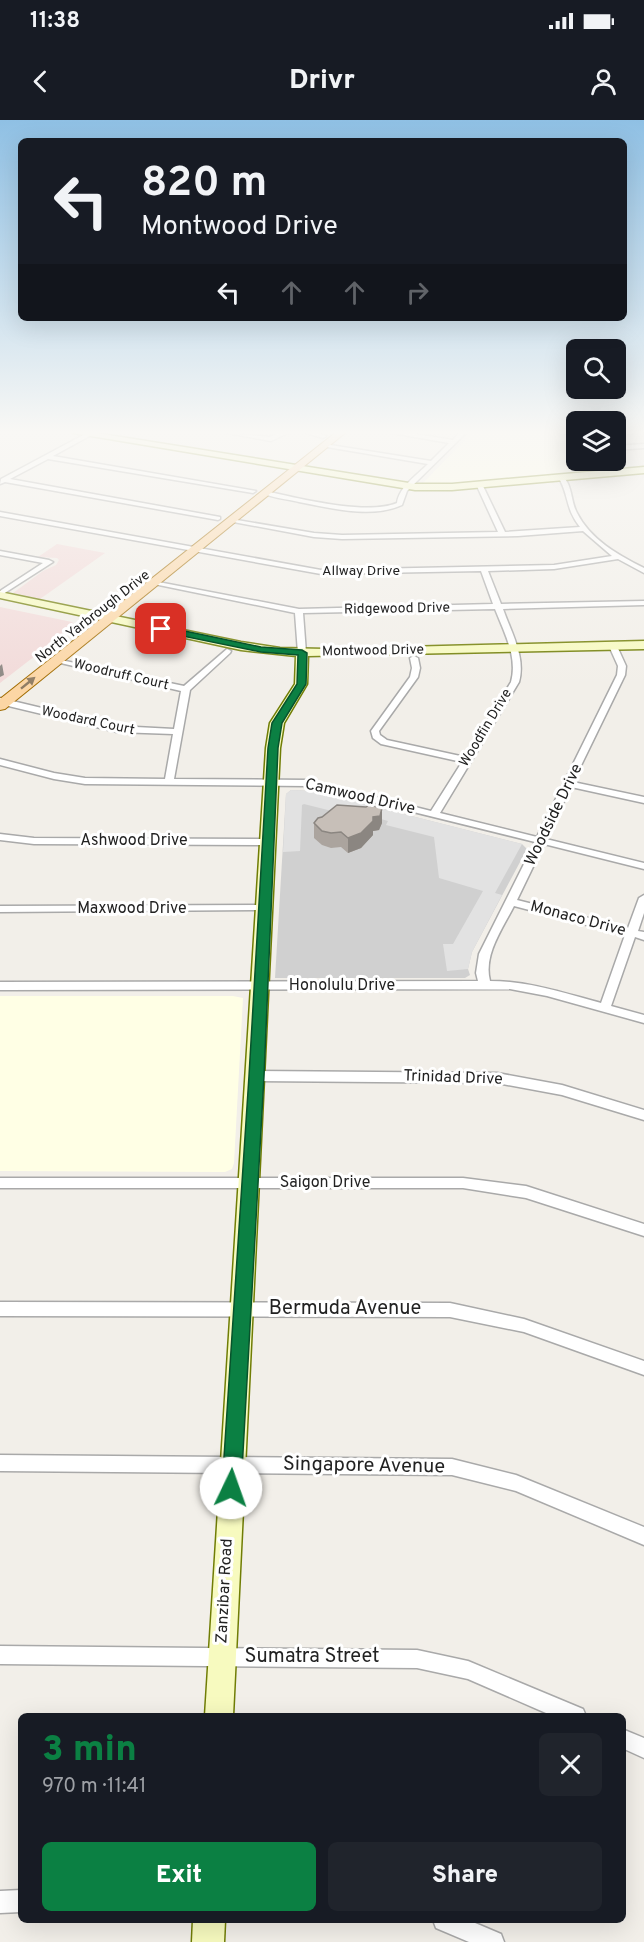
<!DOCTYPE html>
<meta charset="utf-8">
<style>
:root{--surface:#171b24;--page:#20242c;--text:#f1f3f6;--muted:#9ea1a6;--accent:#0b8043}
body{margin:0;font-family:Overpass,sans-serif;background:var(--page);color:var(--text);height:100vh;display:flex;flex-direction:column;font-size:22px;white-space:nowrap}
*{box-sizing:border-box;margin:0}
p{font-size:20px;color:var(--muted)}
.icon{flex:none;width:33px;height:33px;fill:none;stroke:currentColor;stroke-width:2;stroke-linecap:round;stroke-linejoin:round}
.map{position:relative;flex:1;overflow:hidden}
.drawer{position:absolute;left:18px;top:1593px;width:608px;height:210px;display:flex;flex-direction:column;background:var(--surface);border-radius:9px;box-shadow:0 6px 24px #0002}
.drawer>*{flex:none}
.hud{position:absolute;left:18px;top:18px;width:609px;height:183px;border-radius:9px;box-shadow:0 6px 24px #0002;background:#171b24;color:var(--text);overflow:hidden}
.buttons{position:absolute;left:566px;top:219px;display:grid;gap:12px}
.buttons a{display:grid;place-items:center;width:60px;height:60px;border-radius:9px;background:var(--surface);box-shadow:0 6px 24px #0002;font-size:30px}
.pin{position:absolute;display:grid;place-items:center;width:51px;height:51px;color:#fff;margin:-26px;border-radius:12px;box-shadow:0 3px 9px #0006}
.me{position:absolute;width:66px;margin:-33px;rotate:3deg;stroke-linejoin:round;filter:drop-shadow(0 0 4px #0008)}
.turn{display:flex;align-items:center;gap:21px;height:126px;padding:0 24px;font-size:27px}
.turn .icon{width:78px;height:78px;stroke-width:2.5}
.turn b{display:block;font-size:42px;line-height:51px}
.lanes{display:flex;align-items:center;height:57px;padding:0 24px;background:#0003;justify-content:center;gap:30px;direction:ltr}
.lanes .off{opacity:.35}
.round{display:grid;place-items:center;flex:none;width:63px;height:63px;border-radius:9px;background:var(--page)}
.summary{display:flex;align-items:center;justify-content:space-between;height:102px;padding:0 24px}
h1{font-size:36px;font-weight:800;line-height:45px;color:var(--accent)}
.cta{display:flex;gap:12px;margin-top:auto;padding:12px 24px}
.cta a{flex:1;height:69px;border-radius:9px;background:var(--accent);color:#fff;font-size:24px;font-weight:800;line-height:69px;text-align:center}
.cta a+a{background:var(--page);color:var(--text)}
.status{display:flex;justify-content:space-between;align-items:center;height:42px;padding:0 30px;background:var(--surface);direction:ltr}
.status svg{height:16px;fill:currentColor}
header{display:flex;justify-content:space-between;align-items:center;height:78px;padding:0 24px;background:var(--surface);font-size:27px;font-weight:800}
.map>svg:first-child{display:block}
.commercial{fill:#f2dad9}
.education{fill:#ffffe5}
.religious{fill:#d0d0d0}
.parking{fill:#e2e2e2}
.lines{fill:none;stroke-linecap:round;stroke-linejoin:round}
.street-casing{stroke:#a9a9a9;stroke-width:3}
.secondary-casing{stroke:#707d05;stroke-width:3}
.primary-casing{stroke:#a06b00;stroke-width:2}
.street{fill:#fff;fill-rule:evenodd}
.secondary{fill:#f7fabf;fill-rule:evenodd}
.primary{fill:#fcd6a4;fill-rule:evenodd}
.wall{fill:#aba49e}
.shaded-wall{fill:#8b8681}
.building{fill:#c7bfb8;stroke:#8b8681;stroke-width:1.5}
.oneway{fill:#8f7c63}
.route{fill:#0b8043;stroke:#07532c;stroke-width:1.5}
.labels{text-anchor:middle;dominant-baseline:central;stroke-width:6;stroke-linejoin:round;paint-order:stroke}
.far-street-label{font-size:14px;fill:#222;stroke:#fff}
.street-label{font-size:16px;fill:#222;stroke:#fff}
.near-street-label{font-size:20px;fill:#222;stroke:#fff}
</style>
<div class="status"><b>11:38</b><svg viewBox="0 0 49 12"><path d="M0 12V9h3v3zM5 12V6h3v6zM10 12V3h3v9zM15 12V0h3v12zM26 1h20v11H26zM47 4h2v5h-2z"/></svg></div>
<header><svg class="icon" aria-label="back" viewBox="0 0 24 24"><path d="M15 5l-7 7 7 7"/></svg>Drivr<svg class="icon" aria-label="person" viewBox="0 0 24 24"><circle cx="12" cy="8" r="4"/><path d="M4 21q1-7 8-7t8 7"/></svg></header>
<div class="map">
<svg width="644" height="1822" viewBox="0 0 644 1822">
<rect width="100%" height="100%" fill="#f2efe9"/>
<g class="commercial">
<polygon points="57,424 105,433 40,479 13,473 43,451 56,445 59,440 57,438 38,437"/>
<polygon points="0,487 72,502 75,505 0,563"/>
</g>
<g class="education">
<polygon points="472,313 561,314 576,325 576,340 592,341 603,350 440,365 422,364"/>
<polygon points="0,876 233,876 243,878 234,1043 232,1049 225,1052 0,1051"/>
</g>
<polygon class="religious" points="291,670 313,671 522,724 527,729 472,832 468,849 470,855 465,858 275,858 286,674"/>
<polygon class="parking" points="291,670 313,671 522,724 495,773 502,775 472,832 468,849 447,851 443,824 453,824 483,771 439,758 434,717 386,705 388,701 367,695 364,699 304,684 302,685 300,731 283,732 286,674"/>
<g class="lines">
<defs>
<g id="street">
<polygon points="87,313 95,313 53,336 256,371 253,373 48,339 10,359 220,397 220,399 218,400 5,362 0,364 1,359"/>
<polygon points="227,313 270,317 279,313 288,313 271,321"/>
<polygon points="306,313 319,313 326,316 323,318"/>
<path d="M392,313H409L453,320L459,313H466L407,371L402,385C371,399 331,388 299,382C287,379 272,378 262,373L265,371C298,378 366,396 397,383C399,367 417,355 428,344L321,326L324,324L431,341L449,323Z"/>
<polygon points="566,313 573,313 576,316 576,321"/>
<polygon points="644,324 644,328 615,330 615,326"/>
<polygon points="596,340 603,340 616,353 611,354"/>
<path d="M561,355C573,364 570,380 577,393C590,419 618,435 644,448V453L618,439L554,449L488,451L501,484L644,481V485L503,489C511,512 526,537 519,562L440,693L537,717L617,555L618,546L609,526L616,524L626,546L625,555L573,662L644,677V683L571,667L546,719L644,743V749L544,724L517,780L628,808L639,778L644,775V793L638,811L644,812V820L635,817L611,886L644,895V903L547,876L510,869L0,870V862L478,861L476,853L479,834L535,722L308,666L85,664L54,659L0,645V639L54,653L85,658L165,659L173,614L117,612L0,584V578L117,606L174,609L181,571L52,541L56,539L184,566L227,529L231,531L230,533L190,570L174,659L308,660L431,691L462,642L381,624L373,618L371,611L410,557L412,548L410,538L414,536L418,538L420,548L418,557L379,611L380,615L387,620L465,637L511,562C518,537 504,512 495,489L303,493L306,533L302,535L298,533L295,493L149,463L153,461L299,489L493,484L481,451L321,454L0,396V392L321,450L554,445L612,436L583,411L518,416L342,419L314,417L228,401L231,399L314,413L342,415L498,412L476,364L479,362L482,364L505,412L580,407C565,389 569,373 558,357ZM514,786L625,815L601,883C564,873 528,861 490,861C483,835 503,808 514,786Z"/>
<polygon points="0,431 49,440 53,442 0,476 0,471 43,443 0,435"/>
<polygon points="0,714 34,718 269,719 274,722 269,725 34,724 0,720"/>
<polygon points="265,785 269,786 270,788 269,790 0,792 0,786"/>
<polygon points="256,951 497,953 562,965 644,990 644,1000 562,975 497,963 256,961 252,959 250,956 252,953"/>
<polygon points="0,1058 463,1058 526,1066 644,1104 644,1116 526,1078 463,1068 0,1068"/>
<polygon points="0,1182 450,1183 524,1199 644,1241 644,1255 524,1212 450,1197 0,1196"/>
<polygon points="0,1335 452,1339 516,1355 644,1407 644,1425 516,1371 452,1355 0,1351"/>
<polygon points="0,1526 417,1530 468,1541 583,1589 586,1596 553,1596 468,1559 417,1548 0,1544"/>
<polygon points="622,1609 644,1618 644,1638 622,1628"/>
<polygon points="21,1770 21,1792 0,1793 0,1771"/>
<polygon points="433,1800 468,1800 501,1814 504,1822 469,1822 436,1808"/>
</g>
<g id="secondary">
<polygon points="73,313 96,313 415,364 452,364 644,347 644,353 452,370 415,370"/>
<polygon points="0,472 241,522 280,528 325,529 644,521 644,529 308,536 307,564 284,603 280,628 233,1596 205,1596 266,628 270,603 295,564 296,536 241,530 0,478"/>
<polygon points="193,1800 225,1800 224,1822 192,1822"/>
</g>
<polygon id="primary" points="335,313 345,313 5,589 0,590 0,579"/>
</defs>
<use href="#street" class="street-casing"/>
<use href="#secondary" class="secondary-casing"/>
<use href="#primary" class="primary-casing"/>
<use href="#street" class="street"/>
<use href="#secondary" class="secondary"/>
<use href="#primary" class="primary"/>
</g>
<polygon class="wall" points="366,687 382,703 379,710 373,711 373,715 361,728 348,733 341,727 331,728 322,725 314,718 314,703 322,697"/>
<g class="shaded-wall">
<polygon points="2,544 4,555 0,557 0,546"/>
<polygon points="382,688 382,703 379,710 373,711 373,715 361,728 348,733 348,718"/>
</g>
<polygon class="building" points="337,685 366,687 369,685 382,688 380,696 373,697 373,701 361,713 348,718 341,712 331,713 322,711 314,703 318,698 322,697"/>
<defs><path id="oneway-solid" d="M-6-.8H1V-3.2L6.5 0L1 3.2V.8H-6Z" transform="scale(1.5)"/></defs>
<use class="oneway" href="#oneway-solid" transform="translate(28 563) rotate(-39)"/>
<linearGradient id="sky" x2="0" y2="1"><stop stop-color="#8fc0e4"/><stop offset="0.55" stop-color="#f9f8f5"/><stop offset="1" stop-color="#f9f8f5" stop-opacity="0"/></linearGradient>
<rect width="644" height="568" fill="url(#sky)"/>
<polygon class="route" points="161,506 261,527 302,530 307,533 306,564 282,603 278,628 264,956 241,1368 238,1375 231,1378 225,1375 222,1368 249,956 268,628 272,603 297,564 298,535 261,532 158,511 158,507"/>
<g class="labels">
<g class="far-street-label">
<text x="361" y="451">Allway Drive</text>
<text transform="translate(397 489) rotate(-1)">Ridgewood Drive</text>
<text transform="translate(93 497) rotate(-38)">North Yarbrough Drive</text>
<text transform="translate(373 531) rotate(-1)">Montwood Drive</text>
<text transform="translate(121 555) rotate(13)">Woodruff Court</text>
<text transform="translate(88 601) rotate(12)">Woodard Court</text>
<text transform="translate(486 608) rotate(-59)">Woodfin Drive</text>
</g>
<g class="street-label">
<text transform="translate(360 677) rotate(13)">Camwood Drive</text>
<text transform="translate(554 695) rotate(-64)">Woodside Drive</text>
<text x="134" y="721">Ashwood Drive</text>
<text x="132" y="789">Maxwood Drive</text>
<text transform="translate(578 799) rotate(15)">Monaco Drive</text>
<text x="342" y="866">Honolulu Drive</text>
<text transform="translate(453 958) rotate(2)">Trinidad Drive</text>
<text x="325" y="1063">Saigon Drive</text>
<text transform="translate(225 1471) rotate(-87)">Zanzibar Road</text>
</g>
<g class="near-street-label">
<text x="345" y="1189">Bermuda Avenue</text>
<text transform="translate(364 1346) rotate(1)">Singapore Avenue</text>
<text x="312" y="1537">Sumatra Street</text>
</g>
</g>
</svg>
<div class="buttons">
<a><svg class="icon" aria-label="search" viewBox="0 0 24 24"><circle cx="10" cy="10" r="6"/><path d="M15 15l6 6"/></svg></a>
<a><svg class="icon" aria-label="layers" viewBox="0 0 24 24"><path d="M12 4l9 5-9 5-9-5zM3 14l9 5 9-5"/></svg></a>
</div>
<div class="pin" style="left:161px;top:509px;background:#d93025"><svg class="icon" aria-label="arrive" viewBox="0 0 24 24"><path d="M6 21V4h12l-3 4 3 4H6"/></svg></div>
<svg class="me" style="left:231px;top:1368px" viewBox="-20 -20 40 40"><circle r="19" fill="#fff"/><path d="M0-13L10 11 0 6-10 11z" fill="#0b8043"/></svg>
<div class="hud">
<div class="turn"><svg class="icon" aria-label="left" viewBox="0 0 24 24"><path d="M17 20v-9H6M10 6l-5 5 5 5"/></svg><div><b>820 m</b>Montwood Drive</div></div>
<div class="lanes"><svg class="icon" aria-label="left" viewBox="0 0 24 24"><path d="M17 20v-9H6M10 6l-5 5 5 5"/></svg><svg class="icon off" aria-label="ahead" viewBox="0 0 24 24"><path d="M12 20V5M6 11l6-6 6 6"/></svg><svg class="icon off" aria-label="ahead" viewBox="0 0 24 24"><path d="M12 20V5M6 11l6-6 6 6"/></svg><svg class="icon off" aria-label="right" viewBox="0 0 24 24"><path d="M7 20v-9h11M14 6l5 5-5 5"/></svg></div>
</div>
<section class="drawer">
<div class="summary"><div><h1>3 min</h1><p>970 m · 11:41</p></div><a class="round"><svg class="icon" aria-label="close" viewBox="0 0 24 24"><path d="M6 6l12 12M18 6L6 18"/></svg></a></div>
<div class="cta"><a>Exit</a><a>Share</a></div>
</section>
</div>
